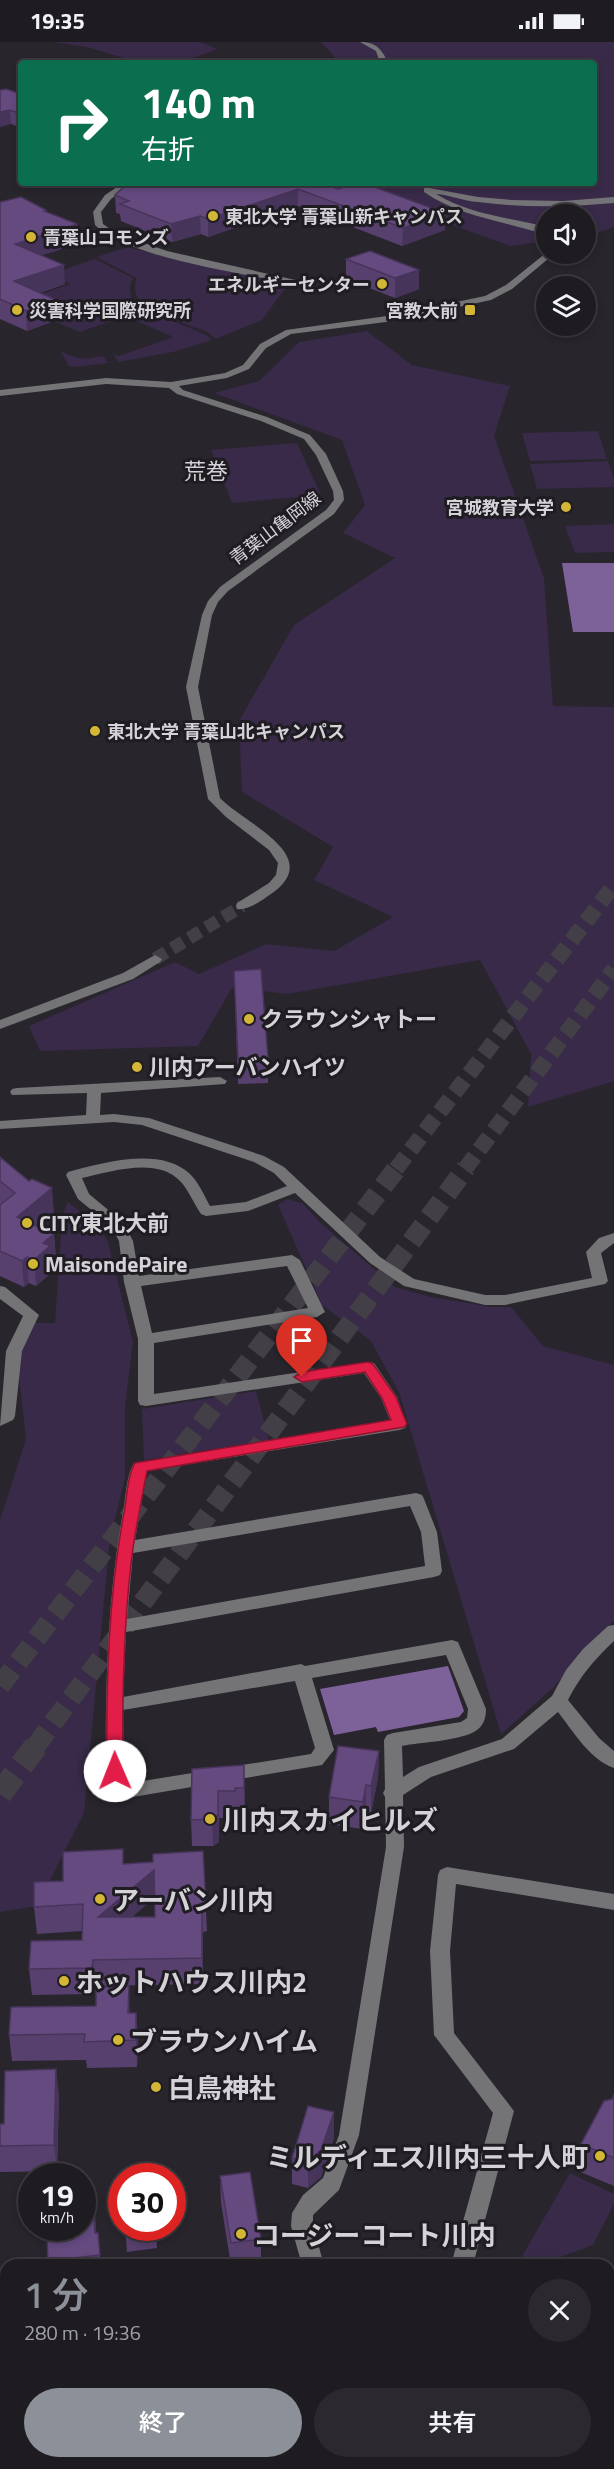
<!DOCTYPE html>
<html lang="ja">
<meta charset="utf-8">
<style>
:root{--surface:#1e1c21;--page:#2b292e;--text:#f1f3f6;--muted:#a1a1a5;--line:#3c3a3f;--accent:#8c9099}
body{margin:0;font-family:"Titillium Web","Noto Sans JP",sans-serif;background:var(--page);color:var(--text);height:100vh;display:flex;flex-direction:column;font-size:22px;white-space:nowrap}
*{box-sizing:border-box;margin:0}
p{font-size:20px;color:var(--muted)}
.icon{flex:none;width:33px;height:33px;fill:none;stroke:currentColor;stroke-width:2;stroke-linecap:round;stroke-linejoin:round}
.map{position:relative;flex:1;overflow:hidden}
.details{position:absolute;left:0px;top:2217px;width:615px;height:210px;display:flex;flex-direction:column;background:var(--surface);border-radius:18px 18px 0 0;box-shadow:0 3px 9px #0003,0 0 0 2px var(--line)}
.details>*{flex:none}
.hud{position:absolute;left:18px;top:18px;width:579px;height:126px;border-radius:6px;box-shadow:0 3px 9px #0003,0 0 0 2px var(--line);background:#0b6e4f;color:#fff;overflow:hidden}
.controls{position:absolute;left:536px;top:162px;display:grid;gap:12px}
.controls a{display:grid;place-items:center;width:60px;height:60px;border-radius:50%;background:var(--surface);box-shadow:0 3px 9px #0003,0 0 0 2px var(--line);font-size:30px}
.speed{position:absolute;left:18px;top:2121px;display:flex;gap:12px;font-size:30px;font-weight:700;text-align:center}
.speed>*{display:grid;place-content:center;width:78px;height:78px;border-radius:50%;background:var(--surface);box-shadow:0 3px 9px #0003,0 0 0 2px var(--line);line-height:1}
.speed small{font-size:15px;font-weight:400}
.speed .limit{border:9px solid #d22;background:#fff;color:#111}
.pin{position:absolute;display:grid;place-items:center;width:51px;height:51px;color:#fff;margin:-62px -26px;border-radius:50% 50% 50% 0;rotate:-45deg;box-shadow:0 0 6px #0007}
.pin .icon{rotate:45deg}
.me{position:absolute;width:66px;margin:-33px;rotate:359deg;stroke-linejoin:round;filter:drop-shadow(0 0 4px #0008)}
.turn{display:flex;align-items:center;gap:21px;height:126px;padding:0 24px;font-size:27px}
.turn .icon{width:78px;height:78px;stroke-width:2.5}
.turn b{display:block;font-size:42px;line-height:51px}
.round{display:grid;place-items:center;flex:none;width:63px;height:63px;border-radius:32px;background:var(--page)}
.overview{display:flex;align-items:center;justify-content:space-between;height:102px;padding:0 24px}
h1{font-size:36px;font-weight:600;line-height:45px;color:var(--accent)}
.action{display:flex;gap:12px;margin-top:auto;padding:12px 24px}
.action a{flex:1;height:69px;border-radius:36px;background:var(--accent);color:#fff;font-size:24px;font-weight:600;line-height:69px;text-align:center}
.action a+a{background:var(--page);color:var(--text)}
.status{display:flex;justify-content:space-between;align-items:center;height:42px;padding:0 30px;background:var(--surface);direction:ltr}
.status svg{height:16px;fill:currentColor}
.map>svg:first-child{display:block}
.green{fill:#382a48}
.water{fill:#7d629a}
.lines{fill:none;stroke-linecap:round;stroke-linejoin:round}
.minor-tunnel{stroke:#423f46;stroke-width:13;stroke-dasharray:13 7;stroke-linecap:butt}
.highway-tunnel-far2{stroke:#423f46;stroke-width:16;stroke-dasharray:16 8;stroke-linecap:butt}
.highway-tunnel-far1{stroke:#423f46;stroke-width:20;stroke-dasharray:20 10;stroke-linecap:butt}
.highway-tunnel{stroke:#423f46;stroke-width:24;stroke-dasharray:24 12;stroke-linecap:butt}
.minor{fill:#747376;fill-rule:evenodd}
.wall{fill:#57406e;fill-rule:evenodd}
.shaded-wall{fill:#47345a}
.building{fill:#654a80;stroke:#47345a;stroke-width:1.5;fill-rule:evenodd}
.route{fill:#e11d48;stroke:#92132f;stroke-width:1.5}
.poi-dot{fill:#d3b635;stroke:#1f1c22;stroke-width:2}
.labels{text-anchor:middle;dominant-baseline:central;stroke-width:6;stroke-linejoin:round;paint-order:stroke}
.far-poi-label{font-size:18px;font-weight:bold;fill:#d5d3d7;stroke:#1f1c22;text-anchor:start}
.far-street-label{font-size:18px;fill:#d5d3d7;stroke:#1f1c22}
.far-quarter-label{font-size:22px;fill:#d5d3d7;stroke:#1f1c22}
.poi-label{font-size:22px;font-weight:bold;fill:#d5d3d7;stroke:#1f1c22;text-anchor:start}
.near-poi-label{font-size:27px;font-weight:bold;fill:#d5d3d7;stroke:#1f1c22;text-anchor:start}
</style>
<div class="status"><b>19:35</b><svg viewBox="0 0 49 12"><path d="M0 12V9h3v3zM5 12V6h3v6zM10 12V3h3v9zM15 12V0h3v12zM26 1h20v11H26zM47 4h2v5h-2z"/></svg></div>
<div class="map">
<svg width="614" height="2427" viewBox="0 0 614 2427">
<rect width="100%" height="100%" fill="#28252c"/>
<g class="green">
<polygon points="52,0 200,0 218,7 178,21 137,20 87,5"/>
<polygon points="318,0 614,0 614,185 585,195 585,172 546,172 546,199 511,204 404,166 375,145 326,141 594,141 594,21 340,21 322,1"/>
<path d="M127,205L291,243L284,248L262,278L216,297L207,290C190,283 147,270 137,255C134,249 135,242 136,236L97,215Z"/>
<polygon points="95,217 133,236 130,243 131,257 146,267 206,293 212,298 173,310 118,320 114,312 119,314 173,295 125,274 80,290 56,280 61,278 21,259 70,242 50,232"/>
<polygon points="367,289 412,323 510,344 494,394 544,536 553,664 614,665 614,1039 528,1065 531,1012 480,918 288,952 232,946 198,1004 40,1009 29,984 175,920 199,932 266,902 334,909 393,875 314,838 333,805 242,750 239,679 294,583 395,516 343,491 365,463 342,398 214,351 259,339 299,300"/>
<path d="M60,309C83,320 84,316 104,314L108,321L74,325L69,324Z"/>
<polygon points="598,389 607,417 530,419 522,391"/>
<polygon points="297,401 321,453 232,461 211,408"/>
<polygon points="608,419 614,437 614,445 537,447 530,422"/>
<polygon points="614,482 614,510 575,511 565,484"/>
<polygon points="287,1157 302,1161 323,1183 395,1245 431,1255 492,1265 511,1265 543,1304 614,1323 614,1578 552,1647 501,1692 399,1350 371,1299 322,1263 278,1163"/>
<polygon points="68,1160 99,1185 108,1200 133,1300 125,1365 125,1436 110,1496 84,1771 37,1864 0,1870 0,1478 26,1397 17,1318 35,1281 55,1281 62,1174"/>
<polygon points="256,1349 269,1398 144,1418 142,1367"/>
<polygon points="570,2131 614,2152 614,2162 593,2203 539,2223 517,2223"/>
</g>
<g class="water">
<polygon points="562,521 614,521 614,590 573,590"/>
<polygon points="448,1624 464,1669 459,1675 378,1690 376,1685 334,1693 320,1647"/>
</g>
<g class="lines">
<polyline class="minor-tunnel" points="155,917 242,864"/>
<g class="highway-tunnel-far2">
<polyline points="396,1127 614,843"/>
<polyline points="465,1127 614,927"/>
</g>
<g class="highway-tunnel-far1">
<polyline points="0,1644 397,1126"/>
<polyline points="35,1705 466,1126"/>
</g>
<polyline class="highway-tunnel" points="0,1752 36,1704"/>
<g class="minor">
<path d="M360,0C376,0 382,7 388,21H380L376,9Z"/>
<path d="M123,141H132L111,157L101,170L103,182L116,191L167,209L313,242L309,245C259,234 128,217 95,183L93,170L105,153Z"/>
<path d="M424,145L478,155L512,158L563,159L614,155V161C569,165 523,166 478,160C463,159 450,153 436,152C467,171 504,175 539,183L546,187V193C505,179 460,175 424,150Z"/>
<path d="M546,211L554,212L512,247L491,258L394,279L291,292L266,306L249,327L227,336L179,344L183,348L267,375L310,393L326,412L343,449L344,458L334,472L228,549L218,560L212,573L198,645L220,756C245,782 326,814 271,852C262,858 248,869 237,867L236,864L237,861L269,841L276,833L278,821L269,808L226,775L208,757L186,645L202,573L208,559L220,545L326,468L334,458L333,449L316,413L304,397L261,379L177,352L169,346L106,342L0,354V348L106,336L171,340L225,331L243,323L260,302L286,288L394,273L485,254L506,243Z"/>
<polygon points="155,913 162,917 160,920 133,937 0,987 0,978 123,931"/>
<path d="M220,1035L227,1039L225,1042L101,1051L100,1073L114,1072L149,1076L264,1114L284,1125L380,1215L414,1237L485,1253H505L592,1236L586,1210L599,1196L614,1191V1201L601,1211L608,1239L605,1242L505,1263H485L404,1244L370,1221L295,1151L248,1169L206,1174L201,1172C194,1162 189,1149 181,1140C157,1114 111,1130 82,1136L89,1152L124,1181L133,1199L139,1234L292,1213L300,1218L325,1270L317,1275L154,1301V1352L368,1320L374,1321L397,1355L407,1382L405,1386L399,1388L147,1429L135,1498L416,1451L422,1453L424,1457L437,1490L442,1529L440,1533L434,1535L126,1590L123,1655L301,1622L305,1624L452,1598L458,1600L486,1667C486,1675 484,1683 477,1688C462,1699 421,1700 402,1704L403,1735L419,1725L502,1697L552,1654L566,1628L583,1607L608,1584L614,1583V1599C595,1617 580,1634 568,1658L599,1696L614,1709V1726C590,1718 573,1689 558,1670L514,1707L431,1735L403,1753L404,1805L359,2093L339,2148L313,2173V2184L324,2223H302L291,2184L292,2171L303,2153L323,2136L339,2093L386,1805L385,1755L383,1751L385,1747L384,1698L387,1693L393,1691L461,1680L467,1676L468,1667L446,1613L312,1636L334,1708L322,1723L115,1758L109,1756L106,1751C105,1657 106,1563 123,1470C126,1455 126,1434 134,1421L390,1378L381,1356L364,1331L146,1364L140,1363L138,1359V1297L124,1240L119,1199L111,1184L78,1157L66,1133L68,1130C103,1121 160,1104 190,1132C199,1141 204,1153 210,1164L246,1160L287,1144L274,1131L254,1120L142,1083L114,1080L0,1087V1079L86,1073L87,1051L12,1053L10,1050L12,1047L17,1046ZM287,1224L308,1266L152,1291L141,1244ZM410,1464L421,1490L425,1524L127,1577L133,1511ZM295,1639L315,1706L311,1712L124,1742L123,1668Z"/>
<polygon points="0,1244 5,1245 39,1273 22,1309 15,1374 13,1378 0,1384 6,1309 23,1274 0,1257"/>
<polygon points="447,1825 614,1852 614,1868 456,1842 450,1909 454,1991 514,2069 473,2223 451,2223 493,2071 434,1993 430,1909 438,1833 440,1828"/>
<polygon points="609,2275 614,2276 614,2296 609,2295"/>
<polygon points="6,2325 6,2345 0,2346 0,2326"/>
</g>
</g>
<g class="wall">
<polygon points="0,48 21,52 21,86 11,82"/>
<polygon points="128,141 338,147 445,171 445,188 402,204 298,164 208,195 201,192 172,200 121,179 120,172 116,171 115,153"/>
<polygon points="0,160 46,170 78,202 42,213 65,242 40,251 56,258 57,278 27,289 0,277"/>
<polygon points="370,209 419,247 395,256 346,237 346,217"/>
<polygon points="234,929 268,1016 268,1041 238,1042"/>
<polygon points="0,1115 54,1172 39,1185 54,1192 56,1217 51,1222 52,1230 36,1244 29,1241 24,1245 0,1234"/>
<polygon points="379,1709 378,1736 371,1771 366,1770 362,1787 329,1782 329,1755"/>
<polygon points="244,1723 245,1773 235,1773 235,1776 219,1776 219,1800 213,1804 192,1804 191,1778"/>
<path d="M203,1809L207,1889L203,1890V1942L95,1944L94,1952L32,1953L29,1927L82,1898V1889L37,1892L34,1865L63,1839L124,1822L153,1820ZM155,1855V1875H132Z"/>
<polygon points="136,1971 138,1997 137,2025 87,2026 86,2018 12,2019 9,1993"/>
<polygon points="614,2052 614,2144 578,2129 581,2102 612,2057"/>
<polygon points="59,2053 57,2129 0,2130 0,2082 4,2082"/>
<polygon points="334,2096 321,2135 308,2146 292,2142 292,2116"/>
<polygon points="220,2134 261,2197 261,2223 231,2223 221,2161"/>
<polygon points="96,2181 96,2191 98,2191 101,2223 48,2223 47,2197 51,2196"/>
<polygon points="125,2186 167,2186 167,2189 156,2190 157,2206 127,2210"/>
<polygon points="336,2421 375,2421 376,2427 337,2427"/>
<polygon points="451,2421 501,2421 501,2427 452,2427"/>
</g>
<g class="shaded-wall">
<polygon points="10,68 11,82 0,85 0,70"/>
<polygon points="298,147 298,164 208,195 208,177"/>
<polygon points="445,171 445,188 402,204 403,186"/>
<polygon points="200,174 201,192 172,200 171,182"/>
<polygon points="77,182 78,202 17,221 15,202"/>
<polygon points="64,223 65,242 15,259 14,239"/>
<polygon points="419,228 419,247 395,256 395,236"/>
<polygon points="56,258 57,278 27,289 26,269"/>
<polygon points="52,1146 54,1172 19,1201 17,1175"/>
<polygon points="54,1192 56,1217 51,1222 52,1230 36,1244 34,1218 43,1201"/>
<polygon points="27,1215 29,1241 24,1245 22,1219"/>
<polygon points="379,1709 378,1736 371,1771 371,1744"/>
<polygon points="366,1743 366,1770 362,1787 363,1760"/>
<polygon points="218,1749 219,1800 213,1804 212,1777"/>
<polygon points="154,1828 155,1855 100,1902 98,1875"/>
<polygon points="202,1863 203,1890 203,1942 202,1916"/>
<polygon points="93,1918 95,1944 94,1952 92,1926"/>
<polygon points="129,1944 130,1970 130,1998 128,1971"/>
<polygon points="136,1971 138,1997 137,2025 136,1998"/>
<polygon points="56,2027 59,2053 57,2129 54,2103"/>
<polygon points="334,2070 334,2096 321,2135 308,2146 308,2119"/>
<polygon points="93,2155 96,2181 97,2217 95,2191"/>
</g>
<g class="building">
<polygon points="6,47 21,52 21,72 10,68 0,70 0,48"/>
<polygon points="128,141 321,141 338,147 357,141 364,141 445,171 403,186 298,147 208,177 200,174 171,182 120,162 129,159 115,153"/>
<polygon points="21,155 46,168 44,169 77,182 15,202 64,223 14,239 56,258 26,269 0,257 0,160"/>
<polygon points="370,209 419,228 395,236 346,217"/>
<polygon points="261,927 268,1016 238,1017 234,929"/>
<polygon points="0,1115 29,1139 32,1137 52,1146 17,1175 54,1192 43,1201 50,1204 34,1218 27,1215 22,1219 0,1209 0,1163 15,1151 0,1139"/>
<polygon points="338,1704 379,1709 371,1744 366,1743 363,1760 329,1755"/>
<polygon points="244,1723 244,1746 235,1746 235,1749 218,1749 218,1773 212,1777 191,1778 192,1727"/>
<path d="M123,1807V1822L153,1820V1812L203,1809L206,1863H202V1916L93,1918L92,1926L29,1927L31,1899L82,1898L83,1862L34,1865V1840L63,1839V1810ZM154,1828L155,1875H98Z"/>
<polygon points="129,1944 128,1971 136,1971 136,1998 84,2000 85,1992 9,1993 11,1965 96,1964 96,1945"/>
<polygon points="56,2027 54,2103 0,2104 0,2082 4,2082 5,2029"/>
<polygon points="614,2052 614,2116 581,2102 604,2059 612,2057"/>
<polygon points="308,2064 334,2070 321,2108 308,2119 292,2116"/>
<polygon points="250,2130 261,2197 231,2201 220,2134"/>
<polygon points="93,2155 95,2191 98,2191 100,2213 48,2219 47,2197 51,2196 51,2186 82,2186 82,2156"/>
<polygon points="295,2421 309,2421 314,2427 286,2427"/>
<polygon points="340,2421 375,2421 376,2427 341,2427"/>
<rect x="454" y="2421" width="47" height="6"/>
</g>
<path class="route" d="M368,1320L373,1322L396,1355L407,1382L404,1385L147,1429C142,1455 137,1480 133,1506C123,1580 122,1655 123,1729L121,1734L115,1736L109,1734L107,1729C106,1643 108,1556 124,1471C127,1456 127,1435 135,1421L391,1378L382,1356L365,1330L302,1340L294,1335L302,1330Z"/>
<g class="poi-dot">
<circle cx="213" cy="174" r="6"/>
<circle cx="31" cy="195" r="6"/>
<circle cx="382" cy="242" r="6"/>
<circle cx="17" cy="268" r="6"/>
<rect x="464" y="262" width="12" height="12" rx="3"/>
<circle cx="566" cy="465" r="6"/>
<circle cx="95" cy="689" r="6"/>
<circle cx="249" cy="977" r="6"/>
<circle cx="137" cy="1025" r="6"/>
<circle cx="27" cy="1181" r="6"/>
<circle cx="33" cy="1222" r="6"/>
<circle cx="210" cy="1777" r="6"/>
<circle cx="100" cy="1857" r="6"/>
<circle cx="64" cy="1939" r="6"/>
<circle cx="118" cy="1998" r="6"/>
<circle cx="156" cy="2045" r="6"/>
<circle cx="600" cy="2114" r="6"/>
<circle cx="241" cy="2192" r="6"/>
</g>
<g class="labels">
<g class="far-poi-label">
<text x="225" y="174">東北大学 青葉山新キャンパス</text>
<text x="43" y="195">青葉山コモンズ</text>
<text x="370" y="242" text-anchor="end">エネルギーセンター</text>
<text x="29" y="268">災害科学国際研究所</text>
<text x="458" y="268" text-anchor="end">宮教大前</text>
<text x="554" y="465" text-anchor="end">宮城教育大学</text>
<text x="107" y="689">東北大学 青葉山北キャンパス</text>
</g>
<g class="far-street-label">
<text transform="translate(275 486) rotate(-37)">青葉山亀岡線</text>
</g>
<g class="far-quarter-label">
<text x="206" y="429">荒巻</text>
</g>
<g class="poi-label">
<text x="261" y="977">クラウンシャトー</text>
<text x="149" y="1025">川内アーバンハイツ</text>
<text x="39" y="1181">CITY東北大前</text>
<text x="45" y="1222">MaisondePaire</text>
</g>
<g class="near-poi-label">
<text x="222" y="1777">川内スカイヒルズ</text>
<text x="112" y="1857">アーバン川内</text>
<text x="76" y="1939">ホットハウス川内2</text>
<text x="130" y="1998">ブラウンハイム</text>
<text x="168" y="2045">白鳥神社</text>
<text x="588" y="2114" text-anchor="end">ミルディエス川内三十人町</text>
<text x="253" y="2192">コージーコート川内</text>
</g>
</g>
</svg>
<div class="controls">
<a><svg class="icon" aria-label="sound" viewBox="0 0 24 24"><path d="M4 9h4l5-4v14l-5-4H4zM17 9q2 3 0 6"/></svg></a>
<a><svg class="icon" aria-label="layers" viewBox="0 0 24 24"><path d="M12 4l9 5-9 5-9-5zM3 14l9 5 9-5"/></svg></a>
</div>
<div class="speed"><div>19<small>km/h</small></div><div class="limit">30</div></div>
<div class="pin" style="left:302px;top:1335px;background:#d93025"><svg class="icon" aria-label="arrive" viewBox="0 0 24 24"><path d="M6 21V4h12l-3 4 3 4H6"/></svg></div>
<svg class="me" style="left:115px;top:1729px" viewBox="-20 -20 40 40"><circle r="19" fill="#fff"/><path d="M0-13L10 11 0 6-10 11z" fill="#e11d48"/></svg>
<div class="hud">
<div class="turn"><svg class="icon" aria-label="right" viewBox="0 0 24 24"><path d="M7 20v-9h11M14 6l5 5-5 5"/></svg><div><b>140 m</b>右折</div></div>
</div>
<section class="details">
<div class="overview"><div><h1>1 分</h1><p>280 m · 19:36</p></div><a class="round"><svg class="icon" aria-label="close" viewBox="0 0 24 24"><path d="M6 6l12 12M18 6L6 18"/></svg></a></div>
<div class="action"><a>終了</a><a>共有</a></div>
</section>
</div>
